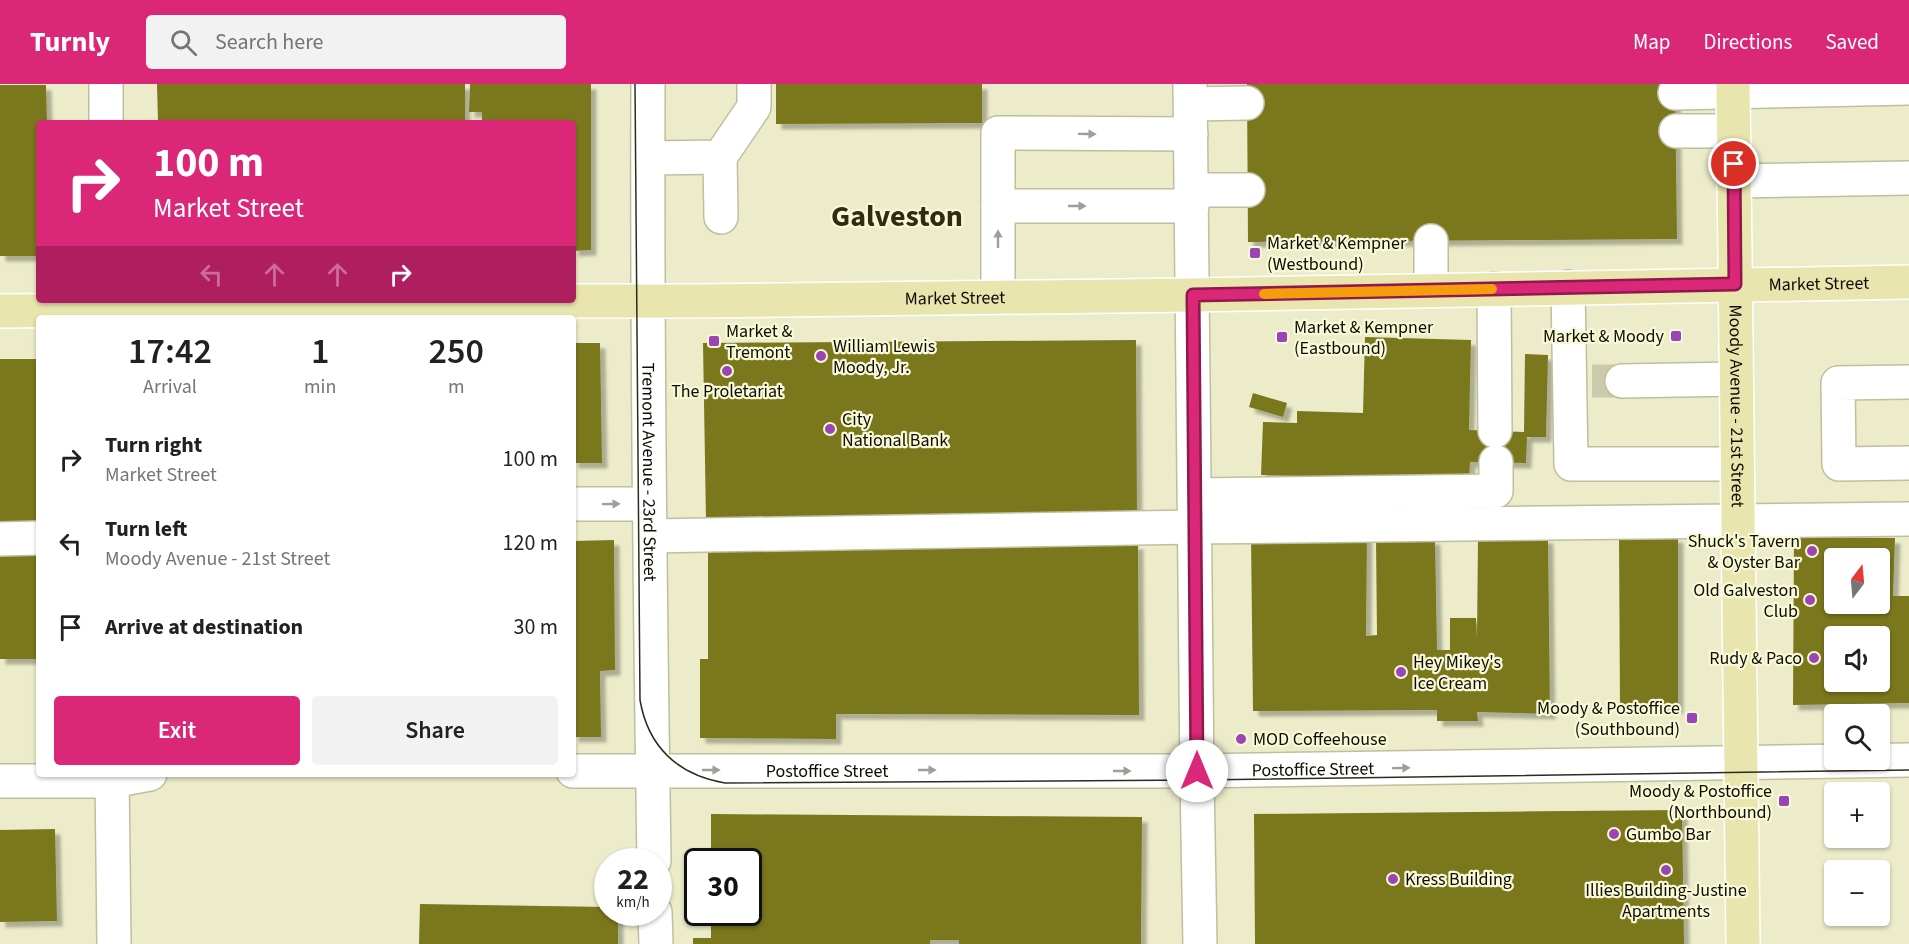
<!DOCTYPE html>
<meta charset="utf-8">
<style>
:root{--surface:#fff;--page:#f2f2f2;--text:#202124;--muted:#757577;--accent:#db2777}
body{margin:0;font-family:"Source Sans 3",sans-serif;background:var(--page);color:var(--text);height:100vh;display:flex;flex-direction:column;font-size:22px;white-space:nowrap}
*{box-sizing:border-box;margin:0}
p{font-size:20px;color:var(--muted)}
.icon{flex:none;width:33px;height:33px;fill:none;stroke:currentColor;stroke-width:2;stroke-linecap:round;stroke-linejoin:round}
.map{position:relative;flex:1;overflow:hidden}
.side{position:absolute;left:36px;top:231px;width:540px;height:462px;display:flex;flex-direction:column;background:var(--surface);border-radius:6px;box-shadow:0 2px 4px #0004}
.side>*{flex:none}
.top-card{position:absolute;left:36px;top:36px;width:540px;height:183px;border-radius:6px;box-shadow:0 2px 4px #0004;background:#db2777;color:#fff;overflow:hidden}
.needle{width:39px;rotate:16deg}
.buttons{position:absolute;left:1824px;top:464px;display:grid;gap:12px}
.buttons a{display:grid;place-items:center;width:66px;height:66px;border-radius:6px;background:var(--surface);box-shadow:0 2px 4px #0004;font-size:30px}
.speed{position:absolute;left:594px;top:764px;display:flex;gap:12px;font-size:30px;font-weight:700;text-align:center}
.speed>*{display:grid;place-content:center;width:78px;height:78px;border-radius:50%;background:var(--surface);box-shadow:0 2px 4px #0004;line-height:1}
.speed small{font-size:15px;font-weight:400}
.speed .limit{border:3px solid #111;border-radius:9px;background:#fff;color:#111}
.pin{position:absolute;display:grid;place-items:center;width:51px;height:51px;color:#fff;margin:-26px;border:3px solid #fff;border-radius:50%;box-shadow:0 2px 6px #0007}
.me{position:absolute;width:66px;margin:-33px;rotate:0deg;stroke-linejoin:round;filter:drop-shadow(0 0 4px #0008)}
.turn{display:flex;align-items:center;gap:21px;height:126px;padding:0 18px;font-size:27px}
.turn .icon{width:78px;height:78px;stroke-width:2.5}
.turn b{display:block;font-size:42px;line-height:51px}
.lanes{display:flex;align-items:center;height:57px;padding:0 18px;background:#0003;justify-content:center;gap:30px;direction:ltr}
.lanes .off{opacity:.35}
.eta{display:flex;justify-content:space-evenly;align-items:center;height:102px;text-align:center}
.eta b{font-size:36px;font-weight:600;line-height:42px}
.button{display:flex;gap:12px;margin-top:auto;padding:12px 18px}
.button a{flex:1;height:69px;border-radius:6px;background:var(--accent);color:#fff;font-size:24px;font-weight:600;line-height:69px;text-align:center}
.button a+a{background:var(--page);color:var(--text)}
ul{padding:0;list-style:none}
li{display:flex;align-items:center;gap:18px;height:84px;padding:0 18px}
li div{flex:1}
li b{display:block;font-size:22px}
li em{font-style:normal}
header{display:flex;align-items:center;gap:36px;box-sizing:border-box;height:84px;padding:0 30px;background:var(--accent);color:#fff}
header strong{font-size:28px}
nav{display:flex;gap:33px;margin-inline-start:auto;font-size:21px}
.search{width:420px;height:54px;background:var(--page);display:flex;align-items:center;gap:15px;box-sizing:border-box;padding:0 21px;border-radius:6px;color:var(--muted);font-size:22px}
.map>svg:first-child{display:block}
.building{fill:#7a771f;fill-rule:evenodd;filter:url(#shadow)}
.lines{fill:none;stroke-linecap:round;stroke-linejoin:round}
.minor-tunnel{stroke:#cbcbac;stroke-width:33;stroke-dasharray:33 16;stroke-linecap:butt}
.minor-casing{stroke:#bfbf9f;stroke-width:36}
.major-casing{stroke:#fff;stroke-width:36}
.minor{stroke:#fff;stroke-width:33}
.major{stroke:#e8e6ae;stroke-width:33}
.tram{stroke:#2c2c1e;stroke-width:1.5}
.oneway{fill:#9e9e9a}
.route-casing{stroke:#8e194d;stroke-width:15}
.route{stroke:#db2777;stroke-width:10}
.slow{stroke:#f59e0b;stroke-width:10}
.poi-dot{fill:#9a45b3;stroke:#f9f9d7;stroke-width:2}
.labels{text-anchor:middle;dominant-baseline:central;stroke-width:4.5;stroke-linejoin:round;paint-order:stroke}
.poi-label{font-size:18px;fill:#0d0d03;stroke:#f9f9d7;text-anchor:start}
.street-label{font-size:18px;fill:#0d0d03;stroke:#f9f9d7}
.town-label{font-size:30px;font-weight:bold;fill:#2e2d11;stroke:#f9f9d7}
</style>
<header>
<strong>Turnly</strong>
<div class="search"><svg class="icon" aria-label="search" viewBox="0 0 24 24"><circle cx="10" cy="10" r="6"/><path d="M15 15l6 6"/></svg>Search here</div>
<nav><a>Map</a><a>Directions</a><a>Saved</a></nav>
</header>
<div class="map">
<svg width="1909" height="860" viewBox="0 0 1909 860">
<defs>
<filter id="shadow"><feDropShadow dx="5.5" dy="5.5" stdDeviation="1.5" flood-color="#0004"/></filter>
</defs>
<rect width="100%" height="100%" fill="#ececca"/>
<g class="building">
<polygon points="157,0 465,0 465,39 158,39"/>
<polygon points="470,0 591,0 591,166 573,167 573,39 482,39 482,28 469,28"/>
<polygon points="776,0 982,0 982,39 776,40"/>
<polygon points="1247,0 1675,0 1677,155 1248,158"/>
<polygon points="0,1 46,1 47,39 39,39 39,172 0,172"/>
<polygon points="1365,253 1471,256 1469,346 1524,348 1525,270 1548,271 1546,353 1527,353 1526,379 1470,378 1469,396 1261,391 1263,338 1297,339 1297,327 1363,329"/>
<polygon points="1136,256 1137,431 706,436 703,259"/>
<polygon points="573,259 600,259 602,379 573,379"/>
<polygon points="0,275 39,275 39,446 0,445"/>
<polygon points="1253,309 1287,319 1283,333 1249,323"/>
<polygon points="1367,448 1366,552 1377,551 1376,455 1435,455 1437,566 1450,566 1450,534 1476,534 1477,555 1478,454 1548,454 1550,630 1477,628 1478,637 1437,637 1437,626 1253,627 1251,452"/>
<polygon points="1619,453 1678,453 1678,624 1620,623"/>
<path d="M1794,453L1895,454L1893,512H1909V619L1793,621ZM1834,474H1880V519H1834ZM1834,552H1880V597H1834Z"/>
<polygon points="614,456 615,586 600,587 601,653 573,653 573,457"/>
<polygon points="708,459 1138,460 1139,631 836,630 836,655 700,654 700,575 708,575"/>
<rect x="0" y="471" width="39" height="104"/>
<polygon points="1682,726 1684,860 1255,860 1254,730"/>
<polygon points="711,730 1142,733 1141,860 959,860 959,856 930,856 930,860 693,860 693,854 711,854 711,828 748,828 748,777 711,777"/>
<polygon points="55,745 57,837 0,838 0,746"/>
<polygon points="420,820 608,823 608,828 618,828 618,860 419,860"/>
</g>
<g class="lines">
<polyline class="minor-tunnel" points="1592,297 1622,297"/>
<defs>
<g id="minor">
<polyline points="106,0 106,39"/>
<path id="s1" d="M648,0C647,259 650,518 654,777"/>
<polyline points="1190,0 1197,696 1200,860"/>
<polyline points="1675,9 1909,4"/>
<polyline points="1191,20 1247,19"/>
<polyline points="1676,47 1733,47"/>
<polyline points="720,73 721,133"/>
<polyline points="648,74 720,73 754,23 754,0"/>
<polyline points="1734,97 1909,94"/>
<polyline points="1192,106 1248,106"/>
<polyline points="998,122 1192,122"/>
<polyline points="1431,157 1431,206"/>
<polyline points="1568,203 1571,380 1737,380"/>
<polyline points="1494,205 1495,347"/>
<polyline points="998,213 998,49 1191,50"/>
<polyline points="1622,297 1736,295"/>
<polyline points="1909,298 1838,299 1839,380 1909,379"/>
<polyline points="1195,411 1496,407 1496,378"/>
<polyline points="573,420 649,420"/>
<polyline points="650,452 1196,443 1909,435"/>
<polyline points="0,455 39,454"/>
<path id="s2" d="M573,687H1197L1909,676"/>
<polyline points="112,690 114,860"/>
<polyline points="0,697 112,697 150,690"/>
<polyline points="655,828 656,860"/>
</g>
<g id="major">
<path id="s3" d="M1733,0L1743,860"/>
<path id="s4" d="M0,227L108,226L149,217H697L1193,211L1909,198"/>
</g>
</defs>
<use href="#minor" class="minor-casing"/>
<use href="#major" class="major-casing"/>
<use href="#minor" class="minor"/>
<use href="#major" class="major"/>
<path class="tram" d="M635,0L640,616C648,663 678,691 725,699L1197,696L1909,686"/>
</g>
<defs><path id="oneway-solid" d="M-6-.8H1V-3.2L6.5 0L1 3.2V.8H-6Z" transform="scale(1.5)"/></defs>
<g class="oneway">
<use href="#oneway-solid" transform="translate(1087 50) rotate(1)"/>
<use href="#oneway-solid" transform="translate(1077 122)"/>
<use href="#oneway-solid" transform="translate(998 155) rotate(-90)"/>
<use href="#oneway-solid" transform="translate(611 420) rotate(-1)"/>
<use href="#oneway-solid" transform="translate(1401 684) rotate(-1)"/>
<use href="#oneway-solid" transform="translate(711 686)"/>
<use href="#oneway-solid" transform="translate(927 686)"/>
<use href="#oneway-solid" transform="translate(1122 687)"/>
</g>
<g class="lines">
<defs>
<polyline id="route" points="1197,687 1193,211 1735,200 1734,80"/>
</defs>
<use href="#route" class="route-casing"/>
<use href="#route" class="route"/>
<polyline class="slow" points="1264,210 1492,205"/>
</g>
<g class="poi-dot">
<rect x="1249" y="163" width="12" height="12" rx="3"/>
<rect x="1670" y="246" width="12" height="12" rx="3"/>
<rect x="1276" y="247" width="12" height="12" rx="3"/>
<rect x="708" y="251" width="12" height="12" rx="3"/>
<circle cx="821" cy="272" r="6"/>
<circle cx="727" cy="287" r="6"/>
<circle cx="830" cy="345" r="6"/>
<circle cx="1812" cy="467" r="6"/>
<circle cx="1810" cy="516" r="6"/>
<circle cx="1814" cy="574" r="6"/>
<circle cx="1401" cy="588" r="6"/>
<rect x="1686" y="628" width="12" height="12" rx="3"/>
<circle cx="1241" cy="655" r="6"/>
<rect x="1778" y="711" width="12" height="12" rx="3"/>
<circle cx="1614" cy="750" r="6"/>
<circle cx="1666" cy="786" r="6"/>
<circle cx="1393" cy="795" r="6"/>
</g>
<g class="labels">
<g class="poi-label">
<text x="1267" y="159">Market &amp; Kempner<tspan x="1267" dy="21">(Westbound)</tspan></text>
<text x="1294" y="243">Market &amp; Kempner<tspan x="1294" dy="21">(Eastbound)</tspan></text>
<text x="726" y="247">Market &amp;<tspan x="726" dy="21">Tremont</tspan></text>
<text x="1664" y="252" text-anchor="end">Market &amp; Moody</text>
<text x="833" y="262">William Lewis<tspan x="833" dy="21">Moody, Jr.</tspan></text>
<text x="727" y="307" text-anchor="middle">The Proletariat</text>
<text x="842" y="335">City<tspan x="842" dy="21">National Bank</tspan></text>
<text x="1800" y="457" text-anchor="end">Shuck's Tavern<tspan x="1800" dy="21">&amp; Oyster Bar</tspan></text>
<text x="1798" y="506" text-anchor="end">Old Galveston<tspan x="1798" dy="21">Club</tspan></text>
<text x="1802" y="574" text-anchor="end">Rudy &amp; Paco</text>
<text x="1413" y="578">Hey Mikey's<tspan x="1413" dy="21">Ice Cream</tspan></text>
<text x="1680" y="624" text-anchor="end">Moody &amp; Postoffice<tspan x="1680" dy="21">(Southbound)</tspan></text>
<text x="1253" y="655">MOD Coffeehouse</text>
<text x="1772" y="707" text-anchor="end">Moody &amp; Postoffice<tspan x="1772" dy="21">(Northbound)</tspan></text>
<text x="1626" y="750">Gumbo Bar</text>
<text x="1405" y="795">Kress Building</text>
<text x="1666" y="806" text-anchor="middle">Illies Building-Justine<tspan x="1666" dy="21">Apartments</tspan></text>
</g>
<g class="street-label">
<text stroke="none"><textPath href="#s4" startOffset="1820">Market Street</textPath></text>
<text stroke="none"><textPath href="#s4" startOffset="956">Market Street</textPath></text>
<text stroke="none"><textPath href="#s3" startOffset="322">Moody Avenue - 21st Street</textPath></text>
<text stroke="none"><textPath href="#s1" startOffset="388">Tremont Avenue - 23rd Street</textPath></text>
<text stroke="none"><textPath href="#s2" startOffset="740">Postoffice Street</textPath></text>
<text stroke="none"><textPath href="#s2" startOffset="254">Postoffice Street</textPath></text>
</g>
<g class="town-label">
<text x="897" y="132">Galveston</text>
</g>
</g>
</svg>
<div class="buttons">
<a><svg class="needle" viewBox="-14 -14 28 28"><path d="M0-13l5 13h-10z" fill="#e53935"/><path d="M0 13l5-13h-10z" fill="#757577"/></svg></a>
<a><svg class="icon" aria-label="sound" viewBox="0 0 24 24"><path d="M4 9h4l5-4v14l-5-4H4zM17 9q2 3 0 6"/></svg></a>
<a><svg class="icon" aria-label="search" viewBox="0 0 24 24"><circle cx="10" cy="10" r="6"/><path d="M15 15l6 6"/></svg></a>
<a>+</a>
<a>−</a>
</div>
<div class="speed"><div>22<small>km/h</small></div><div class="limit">30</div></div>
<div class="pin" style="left:1734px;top:80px;background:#d93025"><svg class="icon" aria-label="arrive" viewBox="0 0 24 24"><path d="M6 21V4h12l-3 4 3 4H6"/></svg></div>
<svg class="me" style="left:1197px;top:687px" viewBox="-20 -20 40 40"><circle r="19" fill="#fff"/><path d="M0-13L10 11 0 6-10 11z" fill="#db2777"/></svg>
<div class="top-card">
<div class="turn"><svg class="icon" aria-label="right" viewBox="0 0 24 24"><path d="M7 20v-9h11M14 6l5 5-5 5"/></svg><div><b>100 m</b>Market Street</div></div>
<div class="lanes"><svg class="icon off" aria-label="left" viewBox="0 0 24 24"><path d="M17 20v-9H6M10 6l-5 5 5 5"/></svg><svg class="icon off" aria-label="ahead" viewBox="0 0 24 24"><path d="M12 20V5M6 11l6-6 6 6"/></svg><svg class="icon off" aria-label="ahead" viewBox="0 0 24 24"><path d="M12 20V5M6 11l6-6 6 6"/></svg><svg class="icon" aria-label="right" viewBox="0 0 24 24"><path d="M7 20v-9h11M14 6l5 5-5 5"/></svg></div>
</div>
<section class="side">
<div class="eta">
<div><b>17:42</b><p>Arrival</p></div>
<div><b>1</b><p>min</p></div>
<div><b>250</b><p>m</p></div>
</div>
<ul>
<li><svg class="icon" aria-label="right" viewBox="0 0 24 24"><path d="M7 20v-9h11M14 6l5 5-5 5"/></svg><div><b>Turn right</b><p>Market Street</p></div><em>100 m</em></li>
<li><svg class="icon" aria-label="left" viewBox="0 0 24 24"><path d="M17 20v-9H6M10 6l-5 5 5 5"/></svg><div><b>Turn left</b><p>Moody Avenue - 21st Street</p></div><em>120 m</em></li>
<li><svg class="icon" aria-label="arrive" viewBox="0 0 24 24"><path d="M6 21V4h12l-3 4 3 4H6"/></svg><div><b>Arrive at destination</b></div><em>30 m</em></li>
</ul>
<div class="button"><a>Exit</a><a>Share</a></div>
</section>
</div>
